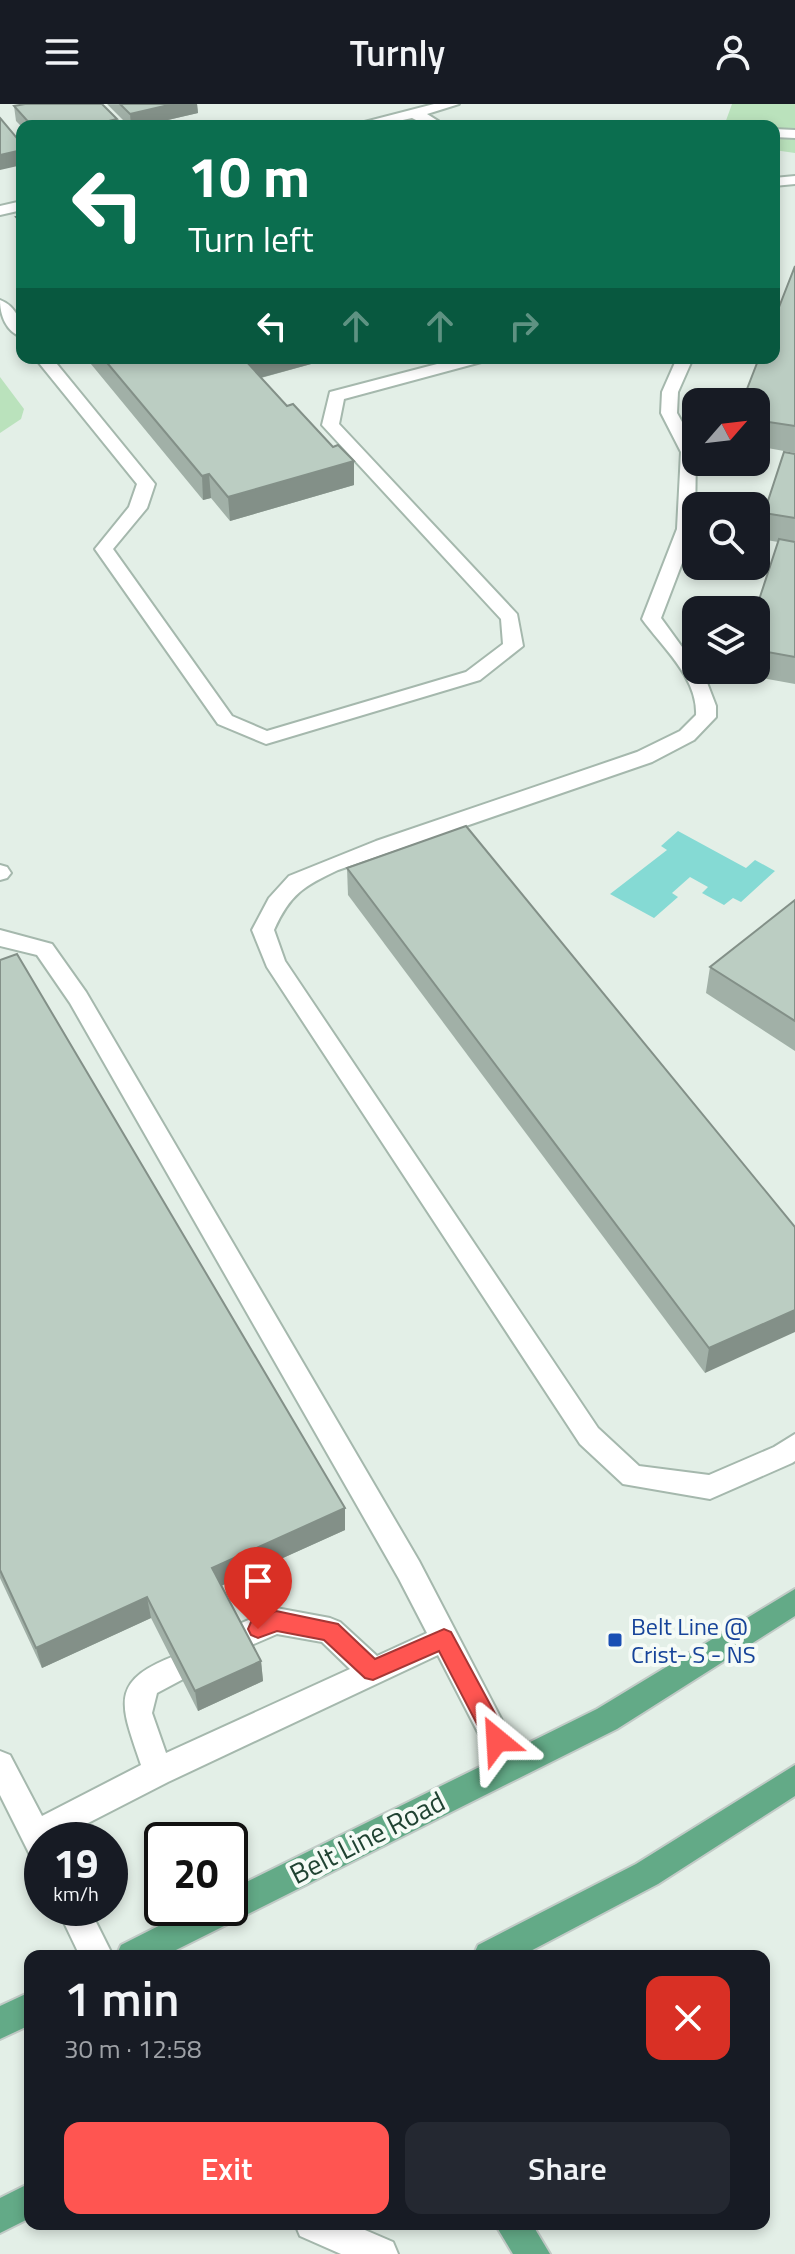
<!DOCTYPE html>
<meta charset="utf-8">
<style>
:root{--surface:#171b24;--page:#242831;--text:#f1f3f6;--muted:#9ea1a6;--accent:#ff5551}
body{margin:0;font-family:"Titillium Web",sans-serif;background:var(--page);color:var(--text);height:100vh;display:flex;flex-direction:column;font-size:30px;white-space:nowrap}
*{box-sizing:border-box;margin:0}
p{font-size:26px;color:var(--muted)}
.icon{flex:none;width:44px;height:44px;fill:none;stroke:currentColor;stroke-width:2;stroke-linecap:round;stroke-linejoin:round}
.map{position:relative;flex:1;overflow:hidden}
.panel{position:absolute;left:24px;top:1846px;width:746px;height:280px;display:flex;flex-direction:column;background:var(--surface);border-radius:16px;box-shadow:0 4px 12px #0003}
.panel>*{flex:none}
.guide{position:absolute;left:16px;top:16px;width:764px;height:244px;border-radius:16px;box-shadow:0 4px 12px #0003;background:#0b6e4f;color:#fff;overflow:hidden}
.needle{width:52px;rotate:62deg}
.fabs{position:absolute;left:682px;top:284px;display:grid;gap:16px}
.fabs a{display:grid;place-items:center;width:88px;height:88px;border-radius:16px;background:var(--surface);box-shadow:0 4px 12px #0003;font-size:40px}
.speed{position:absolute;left:24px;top:1718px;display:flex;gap:16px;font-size:40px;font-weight:700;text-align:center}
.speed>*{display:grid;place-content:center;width:104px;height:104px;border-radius:50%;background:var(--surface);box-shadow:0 4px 12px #0003;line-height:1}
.speed small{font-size:20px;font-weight:400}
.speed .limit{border:4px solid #111;border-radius:12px;background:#fff;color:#111}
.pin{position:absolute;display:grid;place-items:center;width:68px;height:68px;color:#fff;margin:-82px -34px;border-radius:50% 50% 50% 0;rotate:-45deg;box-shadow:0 0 8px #0007}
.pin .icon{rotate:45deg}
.me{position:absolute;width:88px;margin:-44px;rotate:333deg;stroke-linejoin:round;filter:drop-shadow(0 0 6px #0008)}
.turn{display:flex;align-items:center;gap:28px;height:168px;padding:0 40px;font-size:36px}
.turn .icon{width:104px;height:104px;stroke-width:2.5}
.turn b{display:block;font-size:56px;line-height:68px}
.lanes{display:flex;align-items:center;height:76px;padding:0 40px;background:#0003;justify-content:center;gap:40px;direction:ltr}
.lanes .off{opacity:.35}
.round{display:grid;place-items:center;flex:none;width:84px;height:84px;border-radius:16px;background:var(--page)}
.summary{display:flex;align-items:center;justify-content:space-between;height:136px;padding:0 40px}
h1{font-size:48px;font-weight:600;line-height:60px}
.cta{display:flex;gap:16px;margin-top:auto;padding:16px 40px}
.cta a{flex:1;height:92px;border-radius:16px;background:var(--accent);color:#fff;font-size:32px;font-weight:600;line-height:92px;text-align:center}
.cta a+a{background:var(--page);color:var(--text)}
header{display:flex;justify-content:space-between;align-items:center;height:104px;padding:0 40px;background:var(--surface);font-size:36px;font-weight:600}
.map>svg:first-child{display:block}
.green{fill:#bae2bc}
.water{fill:#85dad4}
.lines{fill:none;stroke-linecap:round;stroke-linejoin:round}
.minor-casing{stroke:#a5b8ad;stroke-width:4}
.major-casing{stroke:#c1cac6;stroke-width:4}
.minor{fill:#fff;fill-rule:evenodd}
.major{fill:#63aa87;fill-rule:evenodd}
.wall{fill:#a1b0a7}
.shaded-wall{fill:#839088}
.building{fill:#bbcdc2;stroke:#839088;stroke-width:2}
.route{fill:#ff5551;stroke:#a63735;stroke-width:2}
.transit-dot{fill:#1a4fb4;stroke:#f5fbf6;stroke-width:3}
.labels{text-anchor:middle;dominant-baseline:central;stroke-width:8;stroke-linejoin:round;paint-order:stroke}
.transit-label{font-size:24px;fill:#164399;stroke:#f5fbf6;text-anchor:start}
.near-street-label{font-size:28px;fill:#204332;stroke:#f5fbf6}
</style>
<header><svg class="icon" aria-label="menu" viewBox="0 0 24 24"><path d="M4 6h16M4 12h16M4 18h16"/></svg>Turnly<svg class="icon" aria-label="person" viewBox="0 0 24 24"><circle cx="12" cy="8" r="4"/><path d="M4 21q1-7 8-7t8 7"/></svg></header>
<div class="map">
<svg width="795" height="2150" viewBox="0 0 795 2150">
<rect width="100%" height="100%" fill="#e3efe7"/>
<g class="green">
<polygon points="732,0 795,0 795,49 774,46 774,22 724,22"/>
<polygon points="0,273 24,305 21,315 0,329"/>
</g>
<polygon class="water" points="678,727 746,764 755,756 775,767 741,798 733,794 724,801 702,789 708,783 690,773 672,789 678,793 654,814 610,790 667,746 661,742"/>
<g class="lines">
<defs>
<g id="minor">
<polygon points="434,0 459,0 427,10 446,22 428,22 412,14 375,22 349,22"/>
<polygon points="774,25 795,26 795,34 774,33"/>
<polygon points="795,72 795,80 774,82 774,74"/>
<polygon points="22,97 22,106 0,111 0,102"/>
<path d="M0,196C16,202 22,218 22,233C6,228 0,211 0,196Z"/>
<polygon points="35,254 52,254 155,380 147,404 113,445 232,612 267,627 466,568 503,540 501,515 322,321 330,288 460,254 487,254 485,257 344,295 339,320 517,510 523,542 480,576 266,640 218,620 95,445 129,403 137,380"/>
<path d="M677,254H693L678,288L677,309L696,343L695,425L661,514L706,576L716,602V613L694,636L652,658L338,766C304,782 290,790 274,826L285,857L598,1324L639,1362L709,1371L774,1343L795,1330V1357L792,1359L710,1395L623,1380L580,1340L267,863L252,826L269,794L289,772L376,737L637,648L680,627L696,611C698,574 662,543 642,515L677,425L681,348L661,309L662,288Z"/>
<polygon points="0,761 7,763 11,769 7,774 0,776"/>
<path d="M0,826L52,840L86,888L419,1457L520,1651L525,1661L520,1671L510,1675L500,1671L438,1551L168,1678L55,1736H42V1758L31,1753L0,1691V1647L10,1651L42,1712L141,1661C121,1601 107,1577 177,1551L187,1555L191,1564L187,1573L157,1589L152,1609L166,1649L350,1565L322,1538L277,1530L240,1546L230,1542L226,1533L230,1524L276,1504L330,1514L340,1518L377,1552L427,1529L399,1475L70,899L37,851L0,842Z"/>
<polygon points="57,1804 89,1804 113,1852 80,1852"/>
<polygon points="295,2120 351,2120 393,2138 398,2150 341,2150 300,2132"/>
</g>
<g id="major">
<polygon points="795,1485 795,1512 617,1625 164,1852 116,1852 121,1841 194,1804 230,1804 230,1786 597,1605"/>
<polygon points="795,1661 795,1692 658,1780 521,1852 473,1852 478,1841 636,1760"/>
<polygon points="30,1888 30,1921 0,1935 0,1902"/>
<polygon points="30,2079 30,2114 0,2129 0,2094"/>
<polygon points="495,2120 532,2120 550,2150 513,2150"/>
</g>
</defs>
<use href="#minor" class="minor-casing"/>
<use href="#major" class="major-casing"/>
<use href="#minor" class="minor"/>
<use href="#major" class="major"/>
</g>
<g class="wall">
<polygon points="107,0 197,0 198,9 142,22 129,22"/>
<polygon points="14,2 117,15 118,22 22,22 22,23 16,17"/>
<polygon points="22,112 22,139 19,136 16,113"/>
<polygon points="795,162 795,349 756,342 756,298"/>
<polygon points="86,254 333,254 261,274 354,381 230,417 211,394 203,396"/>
<polygon points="795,350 795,580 730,568 730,566 756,566 756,505 778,438 761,435 764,409"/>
<polygon points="347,764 795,1123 705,1269 348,791"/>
<polygon points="795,796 795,947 706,889 710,863"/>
<polygon points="0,856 345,1426 221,1482 261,1557 263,1577 198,1607 151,1514 42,1564 0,1474"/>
</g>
<g class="shaded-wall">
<polygon points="173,0 197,0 198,9 142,22 131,22 130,10"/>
<polygon points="117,15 118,22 88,22"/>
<polygon points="22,46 22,61 0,66 0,51"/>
<polygon points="247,254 333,254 245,278 244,255"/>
<polygon points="354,357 354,381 230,417 228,393"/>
<polygon points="209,370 211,394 203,396 202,372"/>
<polygon points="795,1206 795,1228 705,1269 709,1244"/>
<polygon points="345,1404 345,1426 214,1485 212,1464"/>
<polygon points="147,1493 151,1514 42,1564 36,1544"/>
<polygon points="261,1557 263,1577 198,1607 195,1587"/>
</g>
<g class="building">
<polygon points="25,0 102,0 117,15 88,22 32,22 14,2"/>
<polygon points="120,0 173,0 130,10"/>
<polygon points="0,14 22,40 22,46 0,51"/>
<polygon points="22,112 22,120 16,113"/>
<polygon points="795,162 795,322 756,316 756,298 742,298 759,254 774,254 774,216"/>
<polygon points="103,254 247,254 244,255 287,302 293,300 333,343 338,341 354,357 228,393 209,370 202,372"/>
<polygon points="784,348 795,350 795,414 764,409"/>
<polygon points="779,435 795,438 795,553 756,546 756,506 746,506 746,504 756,505"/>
<polygon points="466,722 795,1123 795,1206 709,1244 347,764"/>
<polygon points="795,796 795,917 710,863"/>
<polygon points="17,850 345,1404 212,1464 261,1557 195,1587 147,1493 36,1544 0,1466 0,856"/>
</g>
<polygon class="route" points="276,1507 338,1520 375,1555 444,1525 451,1528 505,1628 508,1636 505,1643 497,1646 489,1643 439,1547 373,1576 365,1574 324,1536 277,1527 258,1534 251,1531 248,1525 251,1518"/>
<rect class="transit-dot" x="607" y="1528" width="16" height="16" rx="4"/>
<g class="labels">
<g class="transit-label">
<text x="631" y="1522">Belt Line @<tspan x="631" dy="28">Crist- S - NS</tspan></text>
</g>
<g class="near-street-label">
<text transform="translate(367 1733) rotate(-27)">Belt Line Road</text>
</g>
</g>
</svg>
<div class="fabs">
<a><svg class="needle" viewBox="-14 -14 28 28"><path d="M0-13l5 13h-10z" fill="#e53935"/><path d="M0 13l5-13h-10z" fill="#9ea1a6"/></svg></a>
<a><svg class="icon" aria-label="search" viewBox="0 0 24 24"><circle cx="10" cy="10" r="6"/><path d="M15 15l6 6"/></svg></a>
<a><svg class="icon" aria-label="layers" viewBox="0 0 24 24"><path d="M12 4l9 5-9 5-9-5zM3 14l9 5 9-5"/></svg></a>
</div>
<div class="speed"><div>19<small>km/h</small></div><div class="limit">20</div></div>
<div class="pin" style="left:258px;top:1525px;background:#d93025"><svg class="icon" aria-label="arrive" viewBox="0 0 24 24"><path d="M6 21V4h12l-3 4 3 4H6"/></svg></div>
<svg class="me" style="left:497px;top:1636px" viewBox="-20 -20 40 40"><path d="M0-17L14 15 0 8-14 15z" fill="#ff5551" stroke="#fff" stroke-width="4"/></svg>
<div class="guide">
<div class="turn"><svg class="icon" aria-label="left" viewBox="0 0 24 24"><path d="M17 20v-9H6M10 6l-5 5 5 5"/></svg><div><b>10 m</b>Turn left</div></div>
<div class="lanes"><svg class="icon" aria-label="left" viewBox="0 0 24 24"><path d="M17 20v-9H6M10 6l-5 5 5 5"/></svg><svg class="icon off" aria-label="ahead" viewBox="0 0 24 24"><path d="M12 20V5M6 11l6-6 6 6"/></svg><svg class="icon off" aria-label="ahead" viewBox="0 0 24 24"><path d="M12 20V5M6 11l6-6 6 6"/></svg><svg class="icon off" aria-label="right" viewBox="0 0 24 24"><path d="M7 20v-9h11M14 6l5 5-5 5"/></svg></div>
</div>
<section class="panel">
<div class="summary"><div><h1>1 min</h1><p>30 m · 12:58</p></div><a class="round" style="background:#d93025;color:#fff"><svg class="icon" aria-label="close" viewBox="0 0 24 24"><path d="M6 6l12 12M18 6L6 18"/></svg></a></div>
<div class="cta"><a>Exit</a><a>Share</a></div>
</section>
</div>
